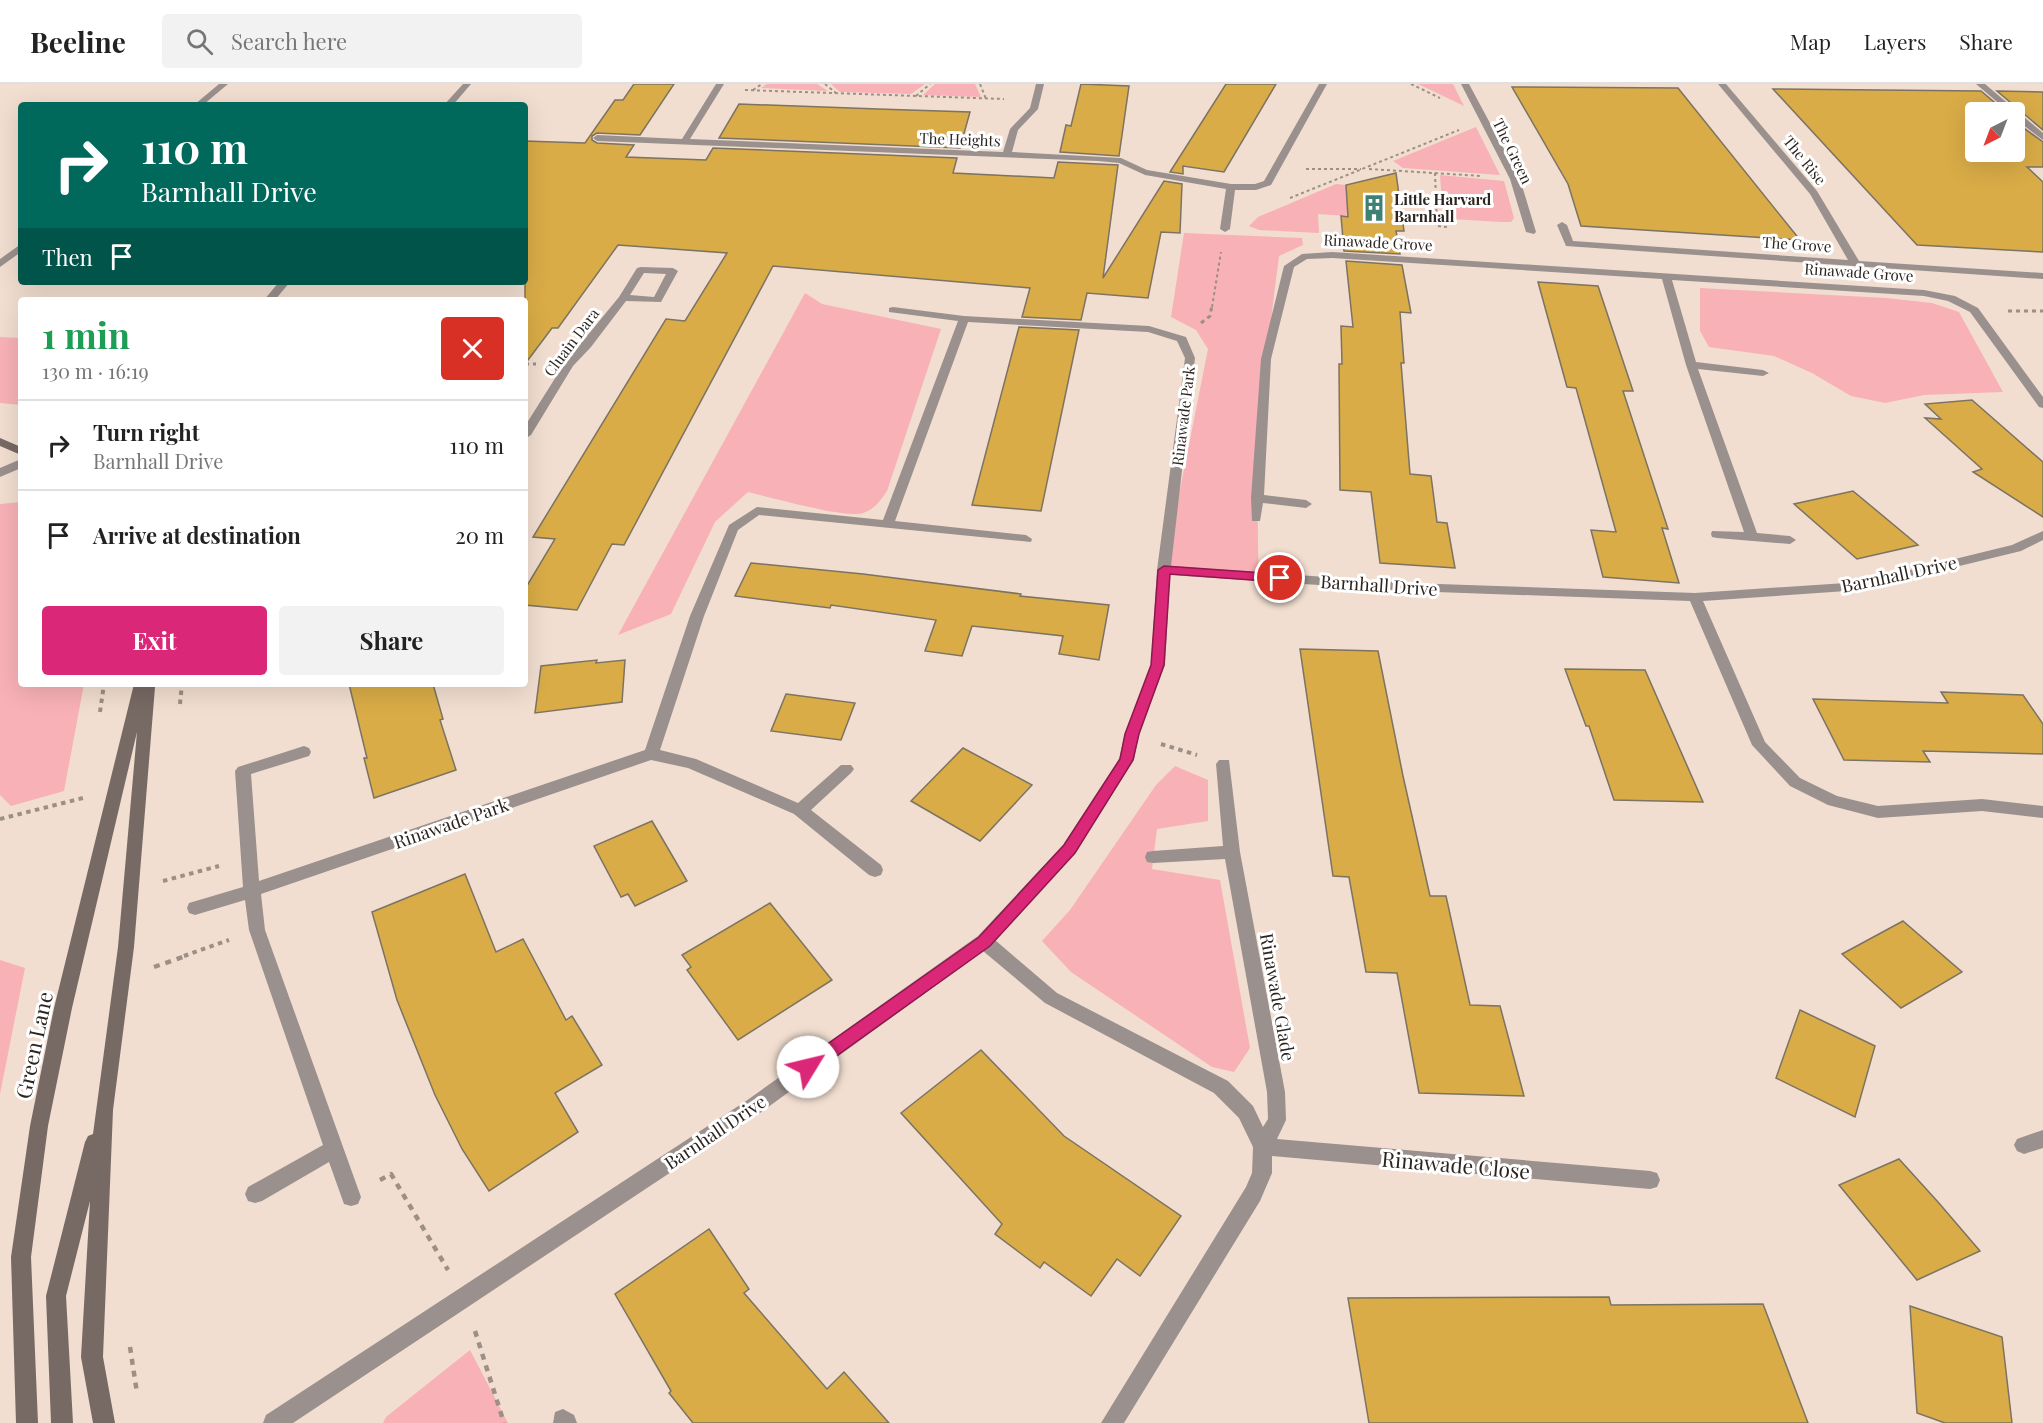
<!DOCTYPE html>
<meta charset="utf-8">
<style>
:root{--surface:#fff;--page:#f2f2f2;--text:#222;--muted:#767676;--line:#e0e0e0;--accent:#db2777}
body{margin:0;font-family:"Playfair Display",serif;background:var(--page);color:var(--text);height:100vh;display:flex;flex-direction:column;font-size:22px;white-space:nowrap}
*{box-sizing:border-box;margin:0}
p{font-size:20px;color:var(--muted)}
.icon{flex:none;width:33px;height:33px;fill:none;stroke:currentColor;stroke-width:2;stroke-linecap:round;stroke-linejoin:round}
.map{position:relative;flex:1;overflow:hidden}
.side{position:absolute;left:18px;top:213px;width:510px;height:390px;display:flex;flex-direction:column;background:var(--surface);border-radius:6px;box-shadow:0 6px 24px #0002}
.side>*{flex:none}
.top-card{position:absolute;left:18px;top:18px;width:510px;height:183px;border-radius:6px;box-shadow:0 6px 24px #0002;background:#00695c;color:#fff;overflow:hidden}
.needle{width:39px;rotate:222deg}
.buttons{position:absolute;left:1965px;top:18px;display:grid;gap:12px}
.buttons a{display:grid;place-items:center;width:60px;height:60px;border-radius:6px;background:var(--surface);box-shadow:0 6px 24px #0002;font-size:30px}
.pin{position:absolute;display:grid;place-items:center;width:51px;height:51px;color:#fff;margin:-26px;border:3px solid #fff;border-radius:50%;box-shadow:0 2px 6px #0007}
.me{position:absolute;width:66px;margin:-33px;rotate:54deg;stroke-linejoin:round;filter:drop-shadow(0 0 4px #0008)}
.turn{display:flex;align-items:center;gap:21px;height:126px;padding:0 24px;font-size:27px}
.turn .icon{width:78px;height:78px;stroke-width:2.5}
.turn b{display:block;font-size:42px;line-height:51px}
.then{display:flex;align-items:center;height:57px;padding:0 24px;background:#0003;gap:12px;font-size:22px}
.round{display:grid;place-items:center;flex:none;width:63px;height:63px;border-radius:6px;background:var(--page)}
.head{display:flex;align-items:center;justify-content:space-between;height:102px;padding:0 24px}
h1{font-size:36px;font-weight:700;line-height:45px;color:#1e9e55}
.button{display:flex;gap:12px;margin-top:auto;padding:12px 24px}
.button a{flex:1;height:69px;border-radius:6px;background:var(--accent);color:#fff;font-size:24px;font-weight:700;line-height:69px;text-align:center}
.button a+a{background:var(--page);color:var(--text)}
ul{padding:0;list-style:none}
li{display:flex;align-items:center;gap:18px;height:90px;padding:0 24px;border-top:2px solid var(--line)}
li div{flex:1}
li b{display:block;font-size:22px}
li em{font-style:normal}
header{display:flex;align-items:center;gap:36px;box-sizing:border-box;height:84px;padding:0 30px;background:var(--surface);border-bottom:2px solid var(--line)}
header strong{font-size:28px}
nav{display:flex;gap:33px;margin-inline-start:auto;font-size:21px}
.search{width:420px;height:54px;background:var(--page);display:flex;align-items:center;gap:15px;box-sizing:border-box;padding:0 21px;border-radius:6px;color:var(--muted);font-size:22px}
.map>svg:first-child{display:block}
.green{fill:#f8b1b7}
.building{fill:#d9ac47;stroke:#7c7362;stroke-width:1.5}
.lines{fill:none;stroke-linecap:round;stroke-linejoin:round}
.path-far3{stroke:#9d8f85;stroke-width:2;stroke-dasharray:3 3;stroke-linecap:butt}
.path-far2{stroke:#9d8f85;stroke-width:3;stroke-dasharray:4 4;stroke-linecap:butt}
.path-far1{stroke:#9d8f85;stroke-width:4;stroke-dasharray:4.5 4.5;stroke-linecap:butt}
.path{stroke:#9d8f85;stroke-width:4.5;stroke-dasharray:6 6;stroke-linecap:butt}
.street{fill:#9a908d;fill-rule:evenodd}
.secondary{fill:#776964;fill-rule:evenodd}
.route{fill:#db2777;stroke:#8e194d;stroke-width:1.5}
.labels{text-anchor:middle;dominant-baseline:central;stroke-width:6;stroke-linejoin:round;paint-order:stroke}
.far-street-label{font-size:15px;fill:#2b241f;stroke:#fff}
.far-poi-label{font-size:15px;font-weight:bold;fill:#2b241f;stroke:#fff;text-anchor:start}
.street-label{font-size:18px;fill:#2b241f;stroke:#fff}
.near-street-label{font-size:21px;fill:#2b241f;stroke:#fff}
</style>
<header>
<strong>Beeline</strong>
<div class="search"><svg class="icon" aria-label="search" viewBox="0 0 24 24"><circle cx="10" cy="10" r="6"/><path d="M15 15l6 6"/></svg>Search here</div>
<nav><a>Map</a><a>Layers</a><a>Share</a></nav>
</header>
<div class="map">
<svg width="2043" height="1339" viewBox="0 0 2043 1339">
<rect width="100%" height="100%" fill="#f1ded0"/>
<g class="green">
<polygon points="767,0 817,0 828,7 761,4"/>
<polygon points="831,0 925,0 911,10 840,8"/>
<polygon points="935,0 975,0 981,13 923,11"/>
<polygon points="1418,0 1453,0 1464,22"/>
<polygon points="1476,43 1500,91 1403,84 1393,77"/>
<polygon points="1440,91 1504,97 1514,134 1511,138 1502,138 1450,135 1449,132 1443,132"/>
<polygon points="1336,100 1346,101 1348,132 1318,130 1319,149 1259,146 1249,142 1258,133"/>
<path d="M1184,149L1302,154L1303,161L1279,172C1265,278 1254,385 1259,493L1164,486L1208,265L1196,246L1171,233Z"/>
<polygon points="1700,204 1886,214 1932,219 1959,228 2003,308 1924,311 1885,319 1851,312 1812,289 1774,272 1709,263 1700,247"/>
<path d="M805,209L822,220L941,245L887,407C880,417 875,425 863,429C847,435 768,413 748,408L715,438L671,530L618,551Z"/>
<polygon points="0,253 21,254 21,321 0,319"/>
<polygon points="21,418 21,600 84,600 64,707 11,722 0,711 0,420"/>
<polygon points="1175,682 1208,696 1208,737 1157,745 1152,785 1220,796 1250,964 1234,988 1212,983 1071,888 1042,857 1070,826 1156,701"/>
<polygon points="0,876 25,884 0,1010"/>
<polygon points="470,1266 508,1339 383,1339 386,1333"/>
</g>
<g class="building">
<polygon points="634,0 674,0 640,51 597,49 592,52 592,56 597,59 634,61 626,73 706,76 713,64 957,74 953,89 1054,94 1058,78 1118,81 1103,194 1164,97 1182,100 1180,149 1161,148 1148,214 1087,209 1081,236 1022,233 1030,204 773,182 624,461 612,460 577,526 525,521 525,505 555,455 533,453 666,235 685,237 727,169 618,161 558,244 552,244 525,280 525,57 585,59 615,16 623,16"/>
<polygon points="1081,0 1129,2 1119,72 1060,68 1066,41 1071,42"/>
<polygon points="1226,0 1276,0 1224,88 1183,82 1183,90 1170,88"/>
<polygon points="1512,3 1678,4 1800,156 1581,142 1568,100"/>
<polygon points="1773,5 1981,7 2006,28 1976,28 1976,68 2014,68 2014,37 2043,58 2043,83 2027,83 2043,98 2043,168 1917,161"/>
<polygon points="1997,7 2043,8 2043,46"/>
<polygon points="739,20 878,25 970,28 960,64 719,54"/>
<polygon points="1396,89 1404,147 1396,147 1400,170 1344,167 1341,132 1348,133 1346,101"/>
<polygon points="1346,177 1402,181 1411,229 1400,228 1404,279 1401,279 1410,390 1431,392 1437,438 1447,439 1455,484 1380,479 1371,408 1340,406 1339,280 1342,280 1341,242 1353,243"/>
<polygon points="1538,198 1598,202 1633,307 1623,307 1668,445 1662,444 1679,499 1603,493 1591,446 1616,448 1576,304 1567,303"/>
<polygon points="1019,243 1079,246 1041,427 972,421"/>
<polygon points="1972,316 2043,378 2043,433 1973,388 1982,385 1925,334 1941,335 1925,320"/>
<polygon points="1853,407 1918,461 1857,475 1794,420"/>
<polygon points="751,479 863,490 1021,510 1020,512 1109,521 1099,576 1059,570 1063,552 972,542 962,572 925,567 936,536 831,521 830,524 735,512"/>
<polygon points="1300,565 1378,567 1403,692 1430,812 1446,812 1470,921 1500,922 1524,1012 1419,1009 1397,889 1366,888 1349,793 1333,792"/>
<polygon points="597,576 596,579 625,576 622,618 535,629 541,582"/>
<polygon points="1565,585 1645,586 1703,718 1614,716 1589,642 1586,642"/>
<polygon points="349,600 433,600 443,635 440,636 456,686 374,714 364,674 367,674"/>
<polygon points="1941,608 2023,611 2043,640 2043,670 1923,667 1930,678 1844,676 1813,615 1948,619"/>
<polygon points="786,610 855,619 841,656 771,647"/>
<polygon points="963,664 1032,701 980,757 911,717"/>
<polygon points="652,737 687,797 635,822 628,810 621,813 594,762"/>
<polygon points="465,790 496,868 523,855 566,936 572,932 602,981 555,1009 578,1048 489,1107 462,1065 435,1011 397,916 372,828"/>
<polygon points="770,819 832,896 738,956 687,886 691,883 682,871"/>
<polygon points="1903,837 1962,888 1901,924 1842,870"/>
<polygon points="1800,926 1875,962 1855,1033 1776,994"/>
<polygon points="981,966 1064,1052 1181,1132 1140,1192 1117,1175 1091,1212 1044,1178 1040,1184 995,1150 1002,1140 901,1029"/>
<polygon points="1899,1075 1938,1118 1980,1167 1917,1196 1839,1101"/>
<polygon points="709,1145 749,1205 744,1209 827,1305 844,1288 889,1339 693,1339 669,1309 671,1307 615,1210"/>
<polygon points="1609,1213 1611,1221 1763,1220 1808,1339 1369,1339 1348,1214"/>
<polygon points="1910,1222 2002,1253 2012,1339 1945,1339 1917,1329"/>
</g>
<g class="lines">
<g class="path-far3">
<polyline points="825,0 836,9"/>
<polyline points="980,0 986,15"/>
<polyline points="1411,0 1440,14"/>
<polyline points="745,6 1004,15"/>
<polyline points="753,6 762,0"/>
<polyline points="916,12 930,0"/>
<polyline points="1306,85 1361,85"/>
<polyline points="1369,85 1481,92"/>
<polyline points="1435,89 1437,142 1447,143"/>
<polyline points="1290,114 1459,46"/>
<polyline points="1212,223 1221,168"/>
</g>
<g class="path-far2">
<polyline points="2008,227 2043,227"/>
<polyline points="1201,239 1210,232 1212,221"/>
<polyline points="525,280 536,280"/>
</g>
<g class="path-far1">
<polyline points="180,620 182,600"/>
<polyline points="100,628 104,600"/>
<polyline points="1161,660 1197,671"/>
<polyline points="0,735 83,714"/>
<polyline points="163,797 219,782"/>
<polyline points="184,872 229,856"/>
</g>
<g class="path">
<polyline points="154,883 188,871"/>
<polyline points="380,1096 391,1090 448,1186"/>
<polyline points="475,1247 504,1339"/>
<polyline points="130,1263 137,1309"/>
</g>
<g class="street">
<polygon points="219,0 228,0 203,21 194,21"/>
<polygon points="463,0 471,0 453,21 444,21"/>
<polygon points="716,0 724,0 690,55 1003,68 1010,45 1030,24 1036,0 1044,0 1038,25 1018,46 1012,68 1121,74 1147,86 1231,100 1255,100 1264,97 1319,0 1327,0 1271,101 1256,106 1235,106 1230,145 1225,148 1220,145 1226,105 1145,91 1119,79 1098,77 597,57 593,54 597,51 682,55"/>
<polygon points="1461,0 1469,0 1520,95 1536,148 1534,150 1526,148 1510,95"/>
<polygon points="1718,0 1726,0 1817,107 1859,177 2043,189 2043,195 1566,162 1557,141 1562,138 1567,141 1573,157 1848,176 1810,110"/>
<polygon points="1976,0 1985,0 2043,49 2043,56 2014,34 2014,28 2009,28"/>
<polygon points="21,160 21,168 0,183 0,175"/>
<polygon points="1332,168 1924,206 1955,212 1978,224 2043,313 2043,324 2039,323 1970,228 1948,217 1924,212 1672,196 1696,278 1763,286 1769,289 1763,292 1698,285 1757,449 1790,452 1796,456 1790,460 1717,454 1712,453 1711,450 1712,447 1744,448 1686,281 1662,195 1332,174 1307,175 1294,183 1271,275 1264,411 1306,416 1312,420 1306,424 1263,419 1260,437 1252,437 1251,414 1261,275 1284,182 1302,170"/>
<path d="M641,183L673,184L678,187L661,218L626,217L591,263L573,282L531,351L525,355V342L564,280L619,213L637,184ZM644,189L666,190L654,213L630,211Z"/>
<polygon points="279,198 290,198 275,216 264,216"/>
<polygon points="893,223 964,232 1149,242 1186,253 1195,274 1171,482 1409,499 1695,509 1861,498 2012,461 2043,447 2043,456 2021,467 1861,506 1703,517 1765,658 1800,694 1837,712 1878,722 1982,715 2043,722 2043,734 1982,727 1878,734 1828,721 1790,702 1752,661 1690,517 1409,507 1170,491 1165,581 1139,650 1134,676 1075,769 995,856 1057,909 1228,997 1253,1022 1263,1043 1268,1035 1267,1008 1225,775 1153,779 1147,778 1145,773 1147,768 1153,767 1223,762 1216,680 1219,676 1229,676 1240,768 1285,1008 1286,1036 1277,1055 1650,1087 1657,1089 1660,1096 1657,1103 1650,1105 1272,1072 1272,1089 1260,1117 1124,1339 1101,1339 1246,1103 1252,1089 1253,1063 1239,1034 1214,1009 1045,919 983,867 760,1029 293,1339 263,1339 266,1331 746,1017 978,852 1063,761 1119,675 1125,650 1151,581 1157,486 1185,274 1177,257 1148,248 968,238 895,437 1026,451 1032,455 1031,458 759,431 738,446 704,532 660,666 696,675 798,719 841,681 851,681 854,685 851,689 811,726 881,781 883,786 881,791 875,793 869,791 794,730 688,684 651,676 261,810 265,846 361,1113 358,1120 351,1122 344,1120 329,1078 262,1117 255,1119 248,1117 245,1110 248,1103 323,1061 249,846 245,816 195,831 189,829 187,824 189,819 243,803 235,687 238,683 304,662 309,664 311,668 309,672 251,690 259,797 645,666 690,532 729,441 757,423 883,436 958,237 889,228 889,224"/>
<polygon points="21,375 21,384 0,393 0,384"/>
<polygon points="2043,1046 2043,1064 2024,1070 2017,1067 2014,1061 2017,1055"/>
<polygon points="563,1325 574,1331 577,1339 553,1339 555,1328"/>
</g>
<g class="secondary">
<polygon points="0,354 21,363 21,371 0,362"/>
<polygon points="134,600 153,600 155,603 134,863 113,1026 103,1273 115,1339 93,1339 81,1273 90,1117 66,1212 73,1339 51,1339 46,1212 85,1058 88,1052 93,1050 118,863 137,648 72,924 48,1042 31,1173 38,1339 16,1339 11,1173 30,1042 54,924"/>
</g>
</g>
<polygon class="route" points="1164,482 1280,490 1286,494 1280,498 1170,490 1164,581 1139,650 1133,676 1075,769 990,862 814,988 808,990 802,988 800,983 802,978 979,853 1064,761 1120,675 1125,650 1151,581 1158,486"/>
<defs>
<symbol id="building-bare" viewBox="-9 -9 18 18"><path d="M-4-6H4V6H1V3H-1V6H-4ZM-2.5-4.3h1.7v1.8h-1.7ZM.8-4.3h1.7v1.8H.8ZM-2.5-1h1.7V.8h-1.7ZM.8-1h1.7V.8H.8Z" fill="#3d8174" stroke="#fff" stroke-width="2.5" paint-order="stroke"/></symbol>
</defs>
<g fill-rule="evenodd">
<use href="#building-bare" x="1355" y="105" width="38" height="38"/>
</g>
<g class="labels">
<g class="far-street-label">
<text transform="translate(960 55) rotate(2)">The Heights</text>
<text transform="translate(1513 67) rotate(64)">The Green</text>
<text transform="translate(1805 76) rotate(51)">The Rise</text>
<text transform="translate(1378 158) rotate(3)">Rinawade Grove</text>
<text transform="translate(1797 160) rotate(4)">The Grove</text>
<text transform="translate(1859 188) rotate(4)">Rinawade Grove</text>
<text transform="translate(571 258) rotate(-53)">Cluain Dara</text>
<text transform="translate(1183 332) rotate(-83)">Rinawade Park</text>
</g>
<g class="far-poi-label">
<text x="1394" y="115">Little Harvard<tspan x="1394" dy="17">Barnhall</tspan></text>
</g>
<g class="street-label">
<text transform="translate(1899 490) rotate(-12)">Barnhall Drive</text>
<text transform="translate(1379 501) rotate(4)">Barnhall Drive</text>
<text transform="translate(451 739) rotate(-19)">Rinawade Park</text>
<text transform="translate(1278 913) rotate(80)">Rinawade Glade</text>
<text transform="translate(715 1048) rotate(-34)">Barnhall Drive</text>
</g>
<g class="near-street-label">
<text transform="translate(33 961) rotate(-78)">Green Lane</text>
<text transform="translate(1456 1080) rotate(5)">Rinawade Close</text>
</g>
</g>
</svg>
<div class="buttons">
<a><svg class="needle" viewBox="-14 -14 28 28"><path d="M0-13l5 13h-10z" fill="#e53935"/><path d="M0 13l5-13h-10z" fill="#767676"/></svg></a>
</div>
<div class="pin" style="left:1280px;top:494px;background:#d93025"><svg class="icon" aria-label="arrive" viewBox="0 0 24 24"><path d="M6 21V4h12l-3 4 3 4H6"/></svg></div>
<svg class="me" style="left:808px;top:983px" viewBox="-20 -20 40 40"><circle r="19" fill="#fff"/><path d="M0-13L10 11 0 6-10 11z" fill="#db2777"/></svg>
<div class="top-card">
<div class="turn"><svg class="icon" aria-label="right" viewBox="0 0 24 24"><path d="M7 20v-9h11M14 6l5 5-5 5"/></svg><div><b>110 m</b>Barnhall Drive</div></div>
<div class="then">Then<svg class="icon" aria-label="arrive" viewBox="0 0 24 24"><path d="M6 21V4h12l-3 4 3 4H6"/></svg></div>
</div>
<section class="side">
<div class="head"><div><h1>1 min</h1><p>130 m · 16:19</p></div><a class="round" style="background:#d93025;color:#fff"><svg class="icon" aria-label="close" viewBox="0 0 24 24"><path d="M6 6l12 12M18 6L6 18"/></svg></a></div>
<ul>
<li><svg class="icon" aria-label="right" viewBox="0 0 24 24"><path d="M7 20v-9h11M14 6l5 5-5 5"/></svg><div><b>Turn right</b><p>Barnhall Drive</p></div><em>110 m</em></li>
<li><svg class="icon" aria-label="arrive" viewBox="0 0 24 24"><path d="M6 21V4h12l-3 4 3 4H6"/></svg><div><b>Arrive at destination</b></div><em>20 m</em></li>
</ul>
<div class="button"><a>Exit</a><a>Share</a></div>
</section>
</div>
